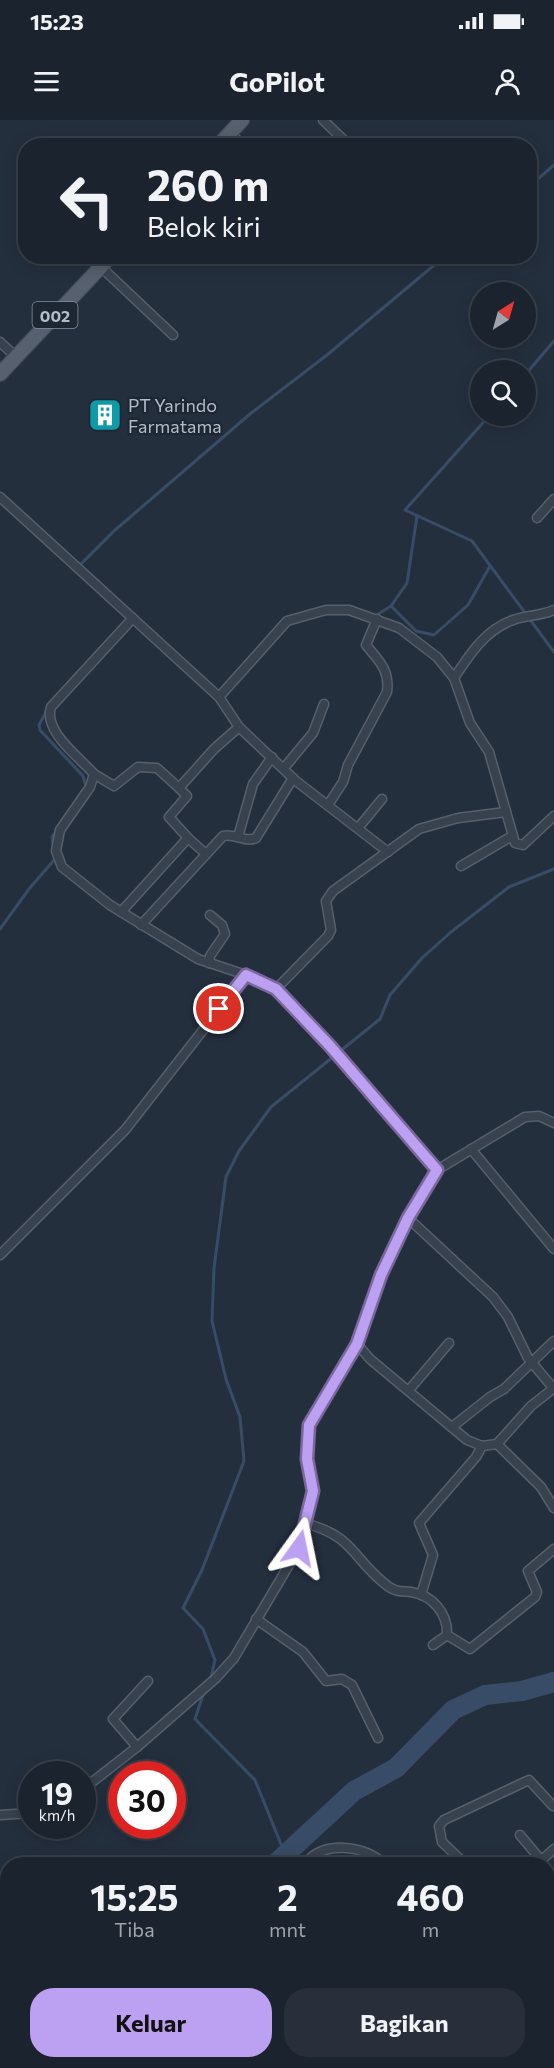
<!DOCTYPE html>
<html lang="id">
<style>
:root{--surface:#1b232e;--page:#282f3a;--text:#f1f3f6;--muted:#a0a4aa;--line:#39404a;--accent:#bca0f2}
body{margin:0;font-family:Commissioner,sans-serif;background:var(--page);color:var(--text);height:100vh;display:flex;flex-direction:column;font-size:22px;white-space:nowrap}
*{box-sizing:border-box;margin:0}
p{font-size:20px;color:var(--muted)}
.icon{flex:none;width:33px;height:33px;fill:none;stroke:currentColor;stroke-width:2;stroke-linecap:round;stroke-linejoin:round}
.map{position:relative;flex:1;overflow:hidden}
.drawer{position:absolute;left:0px;top:1737px;width:555px;height:212px;display:flex;flex-direction:column;background:var(--surface);border-radius:24px 24px 0 0;box-shadow:0 3px 15px #0003,0 0 0 2px var(--line)}
.drawer>*{flex:none}
.top-card{position:absolute;left:18px;top:18px;width:519px;height:126px;border-radius:24px;box-shadow:0 3px 15px #0003,0 0 0 2px var(--line);background:#1b232e;color:var(--text);overflow:hidden}
.needle{width:39px;rotate:37deg}
.controls{position:absolute;left:470px;top:162px;display:grid;gap:12px}
.controls a{display:grid;place-items:center;width:66px;height:66px;border-radius:50%;background:var(--surface);box-shadow:0 3px 15px #0003,0 0 0 2px var(--line);font-size:30px}
.speed{position:absolute;left:18px;top:1641px;display:flex;gap:12px;font-size:30px;font-weight:700;text-align:center}
.speed>*{display:grid;place-content:center;width:78px;height:78px;border-radius:50%;background:var(--surface);box-shadow:0 3px 15px #0003,0 0 0 2px var(--line);line-height:1}
.speed small{font-size:15px;font-weight:400}
.speed .limit{border:9px solid #d22;background:#fff;color:#111}
.pin{position:absolute;display:grid;place-items:center;width:51px;height:51px;color:#fff;margin:-26px;border:3px solid #fff;border-radius:50%;box-shadow:0 2px 6px #0007}
.me{position:absolute;width:66px;margin:-33px;rotate:12deg;stroke-linejoin:round;filter:drop-shadow(0 0 4px #0008)}
.turn{display:flex;align-items:center;gap:21px;height:126px;padding:0 30px;font-size:27px}
.turn .icon{width:78px;height:78px;stroke-width:2.5}
.turn b{display:block;font-size:42px;line-height:51px}
.eta{display:flex;justify-content:space-evenly;align-items:center;height:102px;text-align:center}
.eta b{font-size:36px;font-weight:700;line-height:42px}
.primary-button{display:flex;gap:12px;margin-top:auto;padding:12px 30px}
.primary-button a{flex:1;height:69px;border-radius:24px;background:var(--accent);color:#111;font-size:24px;font-weight:700;line-height:69px;text-align:center}
.primary-button a+a{background:var(--page);color:var(--text)}
.status{display:flex;justify-content:space-between;align-items:center;height:42px;padding:0 30px;background:var(--surface);direction:ltr}
.status svg{height:16px;fill:currentColor}
header{display:flex;justify-content:space-between;align-items:center;height:78px;padding:0 30px;background:var(--surface);font-size:27px;font-weight:700}
.map>svg:first-child{display:block}
.lines{fill:none;stroke-linecap:round;stroke-linejoin:round}
.stream{stroke:#394c67;stroke-width:3}
.river{stroke:#394c67;stroke-width:20}
.street-casing{stroke:#565f6c;stroke-width:11}
.primary-casing{stroke:#414a57;stroke-width:16}
.street{stroke:#38414e;stroke-width:8}
.primary{stroke:#56606e;stroke-width:14}
.route-casing{stroke:#7a689d;stroke-width:15}
.route{stroke:#bca0f2;stroke-width:10}
.labels{text-anchor:middle;dominant-baseline:central;stroke-width:4.5;stroke-linejoin:round;paint-order:stroke}
.shield{fill:#1d2633;stroke:#878f9c;stroke-width:1.5}
.shield-label{font-size:16px;font-weight:bold;fill:#b4bcc9}
.poi-label{font-size:18px;fill:#b4bcc9;stroke:#1d2633;text-anchor:start}
</style>
<div class="status"><b>15:23</b><svg viewBox="0 0 49 12"><path d="M0 12V9h3v3zM5 12V6h3v6zM10 12V3h3v9zM15 12V0h3v12zM26 1h20v11H26zM47 4h2v5h-2z"/></svg></div>
<header><svg class="icon" aria-label="menu" viewBox="0 0 24 24"><path d="M4 6h16M4 12h16M4 18h16"/></svg>GoPilot<svg class="icon" aria-label="person" viewBox="0 0 24 24"><circle cx="12" cy="8" r="4"/><path d="M4 21q1-7 8-7t8 7"/></svg></header>
<div class="map">
<svg width="554" height="1948" viewBox="0 0 554 1948">
<rect width="100%" height="100%" fill="#242f3e"/>
<g class="lines">
<g class="stream">
<polyline points="530,66 554,45"/>
<polyline points="525,255 554,221"/>
<polyline points="489,296 405,390 472,421 554,532"/>
<polyline points="79,446 114,411 250,294 327,235 445,136"/>
<polyline points="391,486 407,463 417,396"/>
<polyline points="375,496 391,486 416,511 434,515 468,485 490,446"/>
<polyline points="0,809 29,769 55,739 52,717 86,666 83,656 40,610 39,605 47,590"/>
<polyline points="211,1558 215,1540 203,1509 183,1488 202,1450 244,1341 240,1297 226,1259 212,1201 214,1148 226,1057 239,1031 271,987 380,899 390,875 422,838 451,812 509,767 554,749"/>
<polyline points="204,1572 195,1599 255,1660 285,1734"/>
</g>
<g class="river">
<polyline points="275,1744 354,1671 396,1648 453,1590 485,1575 522,1571 554,1562"/>
<polyline points="0,1816 8,1807"/>
</g>
<defs>
<g id="street">
<polyline points="323,0 350,26"/>
<polyline points="230,14 245,26"/>
<polyline points="101,147 173,215"/>
<polyline points="0,222 16,237"/>
<polyline points="0,377 219,577 287,501 326,490 349,490 399,508 437,537 454,558 470,603 489,632 515,723 523,725 554,696"/>
<polyline points="537,398 554,379"/>
<path d="M133,498L51,587C43,611 79,637 94,654L90,667L60,710L56,731L62,747L110,785L198,839L246,855L276,869L330,926L437,1050"/>
<path d="M454,558C470,534 485,510 513,500C527,495 541,496 554,490"/>
<polyline points="239,607 296,661 388,732"/>
<polyline points="284,648 313,613 324,584"/>
<polyline points="94,654 114,666 138,647 157,648 179,668 214,629 239,607 219,577"/>
<path d="M328,685L343,662L348,645L387,572C390,550 379,541 366,525L377,499"/>
<polyline points="359,707 382,679"/>
<polyline points="238,717 253,664 272,637"/>
<polyline points="188,718 206,734"/>
<polyline points="461,746 512,716"/>
<polyline points="121,792 188,718 169,697 187,676 179,668"/>
<path d="M141,805L223,716C235,713 245,723 256,718L293,658"/>
<polyline points="209,843 210,836 225,814 222,805 210,795"/>
<polyline points="276,869 328,816 331,810 326,781 333,771 419,709 458,698 506,692"/>
<polyline points="471,1029 554,1129"/>
<polyline points="408,1098 493,1177 508,1197 528,1238 554,1269"/>
<polyline points="0,1135 125,1010 246,855"/>
<polyline points="357,1224 370,1239 467,1320 482,1326 497,1324 541,1367 554,1388"/>
<polyline points="409,1270 449,1223"/>
<polyline points="452,1307 490,1277 504,1269 554,1221"/>
<polyline points="497,1324 531,1286 554,1268"/>
<path d="M304,1403C356,1416 352,1440 389,1467C397,1472 401,1471 411,1472C432,1475 448,1493 447,1515L470,1529L535,1477L537,1472L528,1451L554,1429"/>
<polyline points="421,1475 433,1435 419,1403 476,1337 482,1326"/>
<polyline points="256,1499 303,1532 326,1561 342,1559 352,1565 378,1618"/>
<polyline points="433,1525 447,1515"/>
<polyline points="137,1627 113,1599 148,1561"/>
<polyline points="82,1670 137,1627 216,1558 234,1538 299,1428 313,1371 307,1339 309,1305 357,1224 381,1155 408,1098 437,1050 525,997 539,996 554,1003"/>
<polyline points="0,1695 32,1693"/>
<polyline points="520,1715 541,1740"/>
<path d="M306,1744C320,1720 366,1725 384,1744"/>
<polyline points="465,1744 442,1722 439,1706 444,1700 529,1660 553,1686"/>
<polyline points="537,1744 554,1729"/>
<polyline points="548,1806 554,1798"/>
<polyline points="0,1863 8,1853"/>
<polyline points="296,1941 300,1948"/>
<polyline points="453,1941 455,1948"/>
<polyline points="534,1941 541,1948"/>
<polyline points="123,1948 137,1941"/>
<polyline points="307,1948 319,1941"/>
</g>
<g id="primary">
<polyline points="218,26 242,0"/>
<polyline points="0,254 111,136"/>
</g>
</defs>
<use href="#street" class="street-casing"/>
<use href="#primary" class="primary-casing"/>
<use href="#street" class="street"/>
<use href="#primary" class="primary"/>
</g>
<g class="lines">
<defs>
<polyline id="route" points="219,889 246,855 276,869 330,926 437,1050 408,1098 381,1155 357,1224 309,1305 307,1339 313,1371 299,1428"/>
</defs>
<use href="#route" class="route-casing"/>
<use href="#route" class="route"/>
</g>
<defs>
<symbol id="building-square" viewBox="-11 -11 22 22"><rect x="-9" y="-9" width="18" height="18" rx="4" fill="#0f9aa8" stroke="#1d2633"/><path d="M-4-6H4V6H1V3H-1V6H-4ZM-2.5-4.3h1.7v1.8h-1.7ZM.8-4.3h1.7v1.8H.8ZM-2.5-1h1.7V.8h-1.7ZM.8-1h1.7V.8H.8Z" fill="#fff"/></symbol>
</defs>
<g fill-rule="evenodd">
<use href="#building-square" x="86" y="276" width="38" height="38"/>
</g>
<g class="labels">
<rect class="shield" x="32.5" y="182" width="45" height="26" rx="4.5"/>
<g class="shield-label">
<text x="55" y="195">002</text>
</g>
<g class="poi-label">
<text x="128" y="285">PT Yarindo<tspan x="128" dy="21">Farmatama</tspan></text>
</g>
</g>
</svg>
<div class="controls">
<a><svg class="needle" viewBox="-14 -14 28 28"><path d="M0-13l5 13h-10z" fill="#e53935"/><path d="M0 13l5-13h-10z" fill="#a0a4aa"/></svg></a>
<a><svg class="icon" aria-label="search" viewBox="0 0 24 24"><circle cx="10" cy="10" r="6"/><path d="M15 15l6 6"/></svg></a>
</div>
<div class="speed"><div>19<small>km/h</small></div><div class="limit">30</div></div>
<div class="pin" style="left:219px;top:889px;background:#d93025"><svg class="icon" aria-label="arrive" viewBox="0 0 24 24"><path d="M6 21V4h12l-3 4 3 4H6"/></svg></div>
<svg class="me" style="left:299px;top:1428px" viewBox="-20 -20 40 40"><path d="M0-17L14 15 0 8-14 15z" fill="#bca0f2" stroke="#fff" stroke-width="4"/></svg>
<div class="top-card">
<div class="turn"><svg class="icon" aria-label="left" viewBox="0 0 24 24"><path d="M17 20v-9H6M10 6l-5 5 5 5"/></svg><div><b>260 m</b>Belok kiri</div></div>
</div>
<section class="drawer">
<div class="eta">
<div><b>15:25</b><p>Tiba</p></div>
<div><b>2</b><p>mnt</p></div>
<div><b>460</b><p>m</p></div>
</div>
<div class="primary-button"><a>Keluar</a><a>Bagikan</a></div>
</section>
</div>
